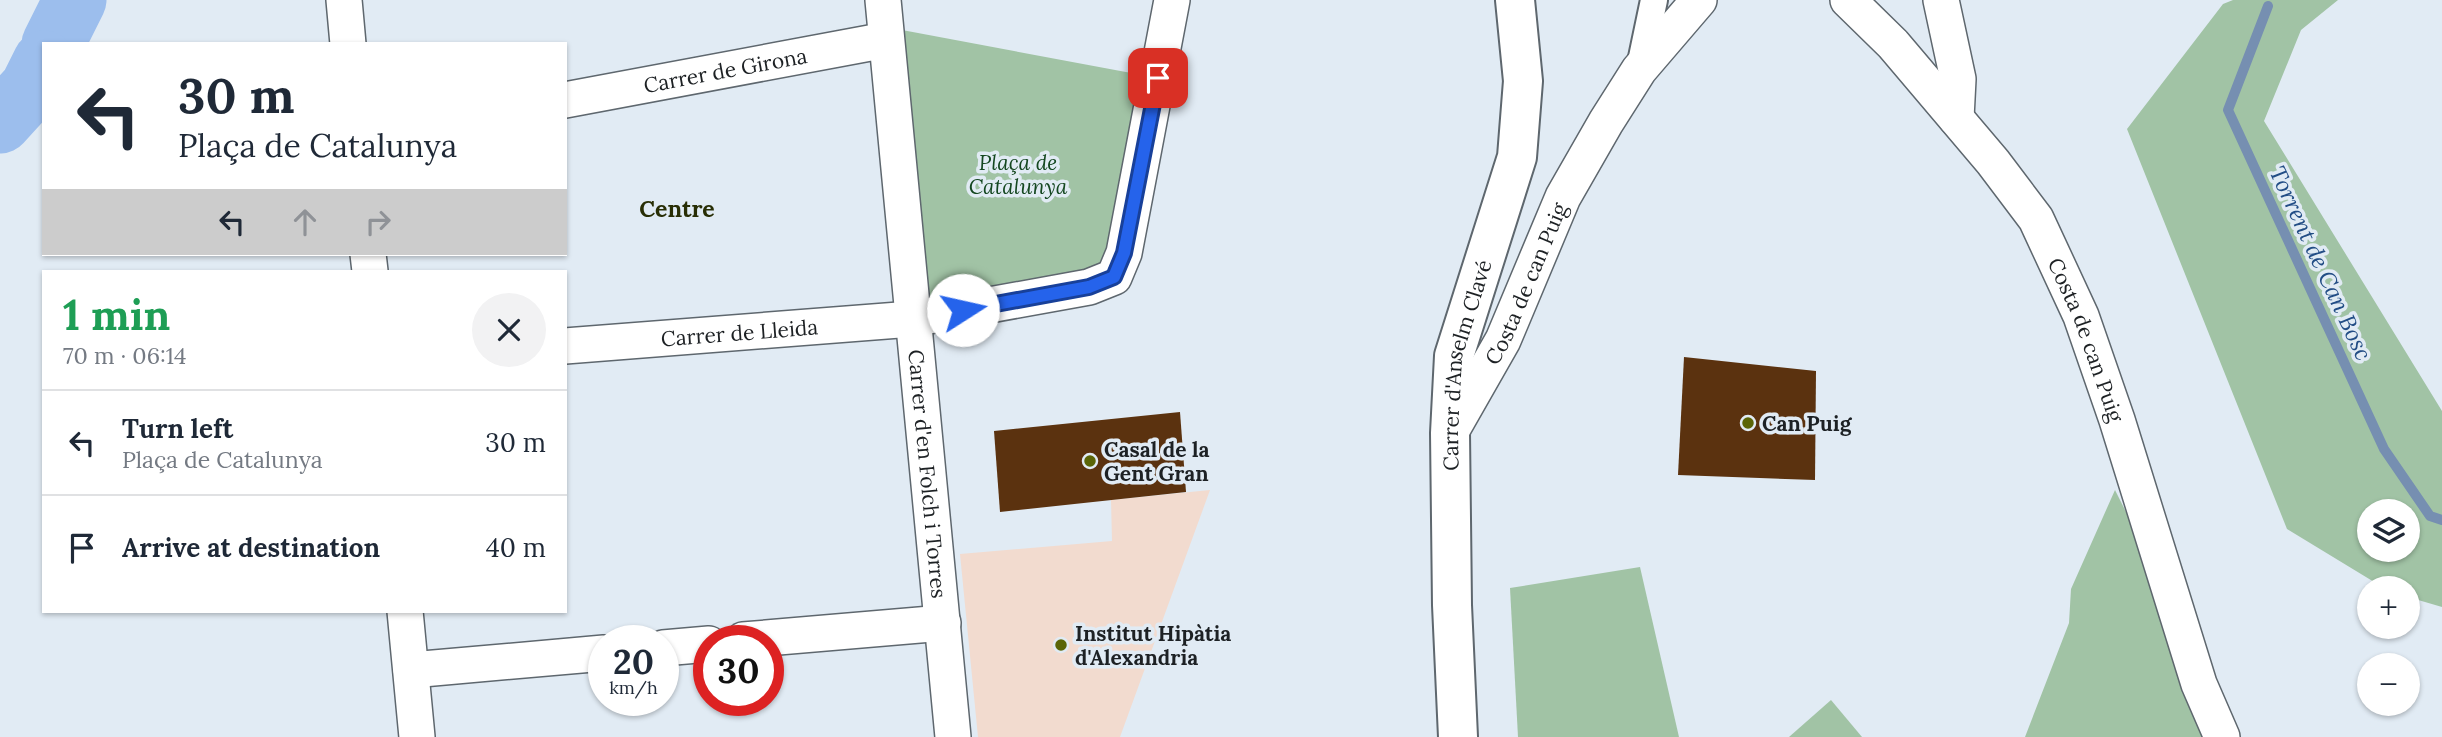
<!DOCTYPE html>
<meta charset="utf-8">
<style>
:root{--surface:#fff;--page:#f2f2f3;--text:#1f2937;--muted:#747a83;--line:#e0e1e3}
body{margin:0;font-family:Lora,serif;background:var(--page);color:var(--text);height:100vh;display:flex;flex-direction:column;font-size:26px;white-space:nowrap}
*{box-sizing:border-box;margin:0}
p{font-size:23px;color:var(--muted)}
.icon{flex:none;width:38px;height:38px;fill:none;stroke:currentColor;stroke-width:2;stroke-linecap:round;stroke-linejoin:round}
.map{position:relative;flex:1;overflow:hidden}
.panel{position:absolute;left:42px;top:270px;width:525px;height:343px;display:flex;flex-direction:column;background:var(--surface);border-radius:0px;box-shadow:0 2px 5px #0004}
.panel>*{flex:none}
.top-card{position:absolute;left:42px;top:42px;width:525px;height:214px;border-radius:0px;box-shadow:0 2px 5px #0004;background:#fff;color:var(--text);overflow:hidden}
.buttons{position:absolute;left:2357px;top:499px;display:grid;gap:14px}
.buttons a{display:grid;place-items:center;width:63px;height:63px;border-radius:50%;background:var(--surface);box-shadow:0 2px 5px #0004;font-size:35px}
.speed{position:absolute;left:588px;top:625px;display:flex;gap:14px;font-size:35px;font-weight:700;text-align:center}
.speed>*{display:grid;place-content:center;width:91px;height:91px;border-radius:50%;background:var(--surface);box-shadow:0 2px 5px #0004;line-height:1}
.speed small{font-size:18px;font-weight:400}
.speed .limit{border:10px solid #d22;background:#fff;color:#111}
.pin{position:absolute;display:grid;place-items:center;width:60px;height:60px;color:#fff;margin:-30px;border-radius:14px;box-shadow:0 4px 10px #0006}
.me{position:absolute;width:77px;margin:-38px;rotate:80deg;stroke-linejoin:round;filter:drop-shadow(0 0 5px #0008)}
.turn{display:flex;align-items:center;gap:24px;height:147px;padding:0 21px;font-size:32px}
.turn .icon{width:91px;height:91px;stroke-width:2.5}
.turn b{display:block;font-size:49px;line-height:60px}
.lanes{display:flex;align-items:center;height:66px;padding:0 21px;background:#0003;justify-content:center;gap:35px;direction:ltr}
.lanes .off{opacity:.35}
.round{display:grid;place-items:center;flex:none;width:74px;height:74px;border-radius:37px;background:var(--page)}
.headline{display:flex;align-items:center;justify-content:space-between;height:119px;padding:0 21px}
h1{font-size:42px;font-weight:800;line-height:52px;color:#1e9e55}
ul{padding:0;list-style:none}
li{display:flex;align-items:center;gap:21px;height:105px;padding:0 21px;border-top:2px solid var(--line)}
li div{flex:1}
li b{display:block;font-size:26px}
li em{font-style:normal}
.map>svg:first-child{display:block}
.education{fill:#f2dbcf}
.green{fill:#a1c3a5;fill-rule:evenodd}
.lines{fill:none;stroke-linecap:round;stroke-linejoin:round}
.stream{stroke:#768fb1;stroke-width:10}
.river{stroke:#9cbeed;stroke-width:63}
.building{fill:#5b320f}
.pedestrian-casing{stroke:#5e676e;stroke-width:30}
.minor-casing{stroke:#5e676e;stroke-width:38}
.tertiary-casing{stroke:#5e676e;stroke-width:42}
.pedestrian{stroke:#fff;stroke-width:26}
.minor{stroke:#fff;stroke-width:35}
.tertiary{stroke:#fff;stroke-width:38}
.route-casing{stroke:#184099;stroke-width:18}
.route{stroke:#2563eb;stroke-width:12}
.poi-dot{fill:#5a6507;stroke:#e1ebf4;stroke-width:2.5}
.labels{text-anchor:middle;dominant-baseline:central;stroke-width:7;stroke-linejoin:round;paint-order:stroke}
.street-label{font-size:21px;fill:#1d2124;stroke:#e1ebf4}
.park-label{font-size:21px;font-style:italic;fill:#144720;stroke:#e1ebf4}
.poi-label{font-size:21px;font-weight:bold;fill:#1d2124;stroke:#e1ebf4;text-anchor:start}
.neighbourhood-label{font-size:23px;font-weight:bold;fill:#282e05;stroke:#e1ebf4}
.water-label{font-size:23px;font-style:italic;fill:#224d85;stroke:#e1ebf4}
</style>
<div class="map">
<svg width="2442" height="737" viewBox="0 0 2442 737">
<rect width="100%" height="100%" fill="#e1ebf4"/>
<polygon class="education" points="1210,490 1120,737 978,737 960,554 1112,541 1111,500"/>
<g class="green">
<path d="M2233,0H2338L2301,30L2264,121L2442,411V607L2408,597V588H2384L2287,529L2127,129L2223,4ZM2370,511H2408V550H2370Z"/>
<polygon points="886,27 1158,78 1114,277 912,319"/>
<polygon points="2115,490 2183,626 2222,737 2025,737 2069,623 2071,589"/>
<polygon points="1640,567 1679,737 1518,737 1510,588"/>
<polygon points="1831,700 1862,737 1789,737"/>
</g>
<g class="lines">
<polyline class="stream" points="2268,6 2228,110 2384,449 2430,516 2442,520"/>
<g class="river">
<polyline points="53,44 75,0"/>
<polyline points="0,122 31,88 44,62"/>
</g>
</g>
<g class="building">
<polygon points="1684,357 1816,371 1815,480 1678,475"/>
<polygon points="1180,412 1186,492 1000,512 994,431"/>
</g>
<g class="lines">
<defs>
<polyline id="pedestrian" points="1640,67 1654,0"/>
<g id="minor">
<polyline points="344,0 348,44"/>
<path id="s1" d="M883,0L953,737"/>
<path id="s2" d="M1848,0L1893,44L1993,162L2036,219L2081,316L2117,420L2199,684L2222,737"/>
<polyline points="1941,0 1958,79 1956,118"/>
<path id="s3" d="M565,100L886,40"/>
<polyline points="368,254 370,271"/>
<path id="s4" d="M565,346L912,319L1089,287L1114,277L1124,253L1172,0"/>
<path id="s5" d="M1450,433L1503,340L1563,197L1606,122L1639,70L1699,0"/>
<polyline points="405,611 417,737"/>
<polyline points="743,640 943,623"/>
<polyline points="663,648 709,644"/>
<polyline points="411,670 604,653"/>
</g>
<g id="tertiary">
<path id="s6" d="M1458,737L1452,605L1450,433L1454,356L1517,157L1523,81L1515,0"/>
</g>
</defs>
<use href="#pedestrian" class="pedestrian-casing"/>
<use href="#minor" class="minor-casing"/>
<use href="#tertiary" class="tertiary-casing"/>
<use href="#pedestrian" class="pedestrian"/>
<use href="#minor" class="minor"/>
<use href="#tertiary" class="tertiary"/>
</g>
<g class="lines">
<defs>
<polyline id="route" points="963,310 1089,287 1114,277 1124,253 1158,78"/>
</defs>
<use href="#route" class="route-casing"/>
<use href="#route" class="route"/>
</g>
<g class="poi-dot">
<circle cx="1748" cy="423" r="7"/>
<circle cx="1090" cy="461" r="7"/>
<circle cx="1061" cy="645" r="7"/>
</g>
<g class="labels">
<g class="street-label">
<text stroke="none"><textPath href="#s3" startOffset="163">Carrer de Girona</textPath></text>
<text stroke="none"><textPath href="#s5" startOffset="168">Costa de can Puig</textPath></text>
<text stroke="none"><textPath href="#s4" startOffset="175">Carrer de Lleida</textPath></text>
<text stroke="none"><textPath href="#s2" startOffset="420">Costa de can Puig</textPath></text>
<text stroke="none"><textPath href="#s6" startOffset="374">Carrer d'Anselm Clavé</textPath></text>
<text stroke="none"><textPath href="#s1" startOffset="476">Carrer d'en Folch i Torres</textPath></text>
</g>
<g class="park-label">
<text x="1018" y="162">Plaça de<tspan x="1018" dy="24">Catalunya</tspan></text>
</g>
<g class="poi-label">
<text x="1762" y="423">Can Puig</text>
<text x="1104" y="449">Casal de la<tspan x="1104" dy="24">Gent Gran</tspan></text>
<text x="1075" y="633">Institut Hipàtia<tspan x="1075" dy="24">d'Alexandria</tspan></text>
</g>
<g class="neighbourhood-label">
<text x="677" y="208">Centre</text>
</g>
<g class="water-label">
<text transform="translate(2321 263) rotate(65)">Torrent de Can Bosc</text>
</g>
</g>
</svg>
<div class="buttons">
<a><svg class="icon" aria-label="layers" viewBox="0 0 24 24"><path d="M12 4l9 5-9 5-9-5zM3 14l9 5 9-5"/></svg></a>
<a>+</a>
<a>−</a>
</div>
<div class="speed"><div>20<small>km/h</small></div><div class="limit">30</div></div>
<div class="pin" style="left:1158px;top:78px;background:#d93025"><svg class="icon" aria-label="arrive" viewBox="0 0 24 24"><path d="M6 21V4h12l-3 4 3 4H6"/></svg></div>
<svg class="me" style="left:963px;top:310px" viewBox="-20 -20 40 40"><circle r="19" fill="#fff"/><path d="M0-13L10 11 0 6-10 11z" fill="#2563eb"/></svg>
<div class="top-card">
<div class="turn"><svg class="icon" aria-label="left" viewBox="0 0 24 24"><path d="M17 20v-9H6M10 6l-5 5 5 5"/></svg><div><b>30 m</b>Plaça de Catalunya</div></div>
<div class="lanes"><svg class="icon" aria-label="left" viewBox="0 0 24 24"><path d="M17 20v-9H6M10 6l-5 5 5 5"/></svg><svg class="icon off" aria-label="ahead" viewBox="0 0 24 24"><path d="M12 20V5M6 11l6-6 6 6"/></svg><svg class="icon off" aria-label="right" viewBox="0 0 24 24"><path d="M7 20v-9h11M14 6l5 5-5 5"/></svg></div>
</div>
<section class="panel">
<div class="headline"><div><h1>1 min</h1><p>70 m · 06:14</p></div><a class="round"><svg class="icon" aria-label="close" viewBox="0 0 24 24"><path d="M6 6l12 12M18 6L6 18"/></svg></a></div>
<ul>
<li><svg class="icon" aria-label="left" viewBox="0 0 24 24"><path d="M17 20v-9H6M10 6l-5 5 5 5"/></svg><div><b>Turn left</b><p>Plaça de Catalunya</p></div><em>30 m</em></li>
<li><svg class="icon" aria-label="arrive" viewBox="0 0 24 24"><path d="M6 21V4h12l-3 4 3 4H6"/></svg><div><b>Arrive at destination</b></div><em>40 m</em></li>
</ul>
</section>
</div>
